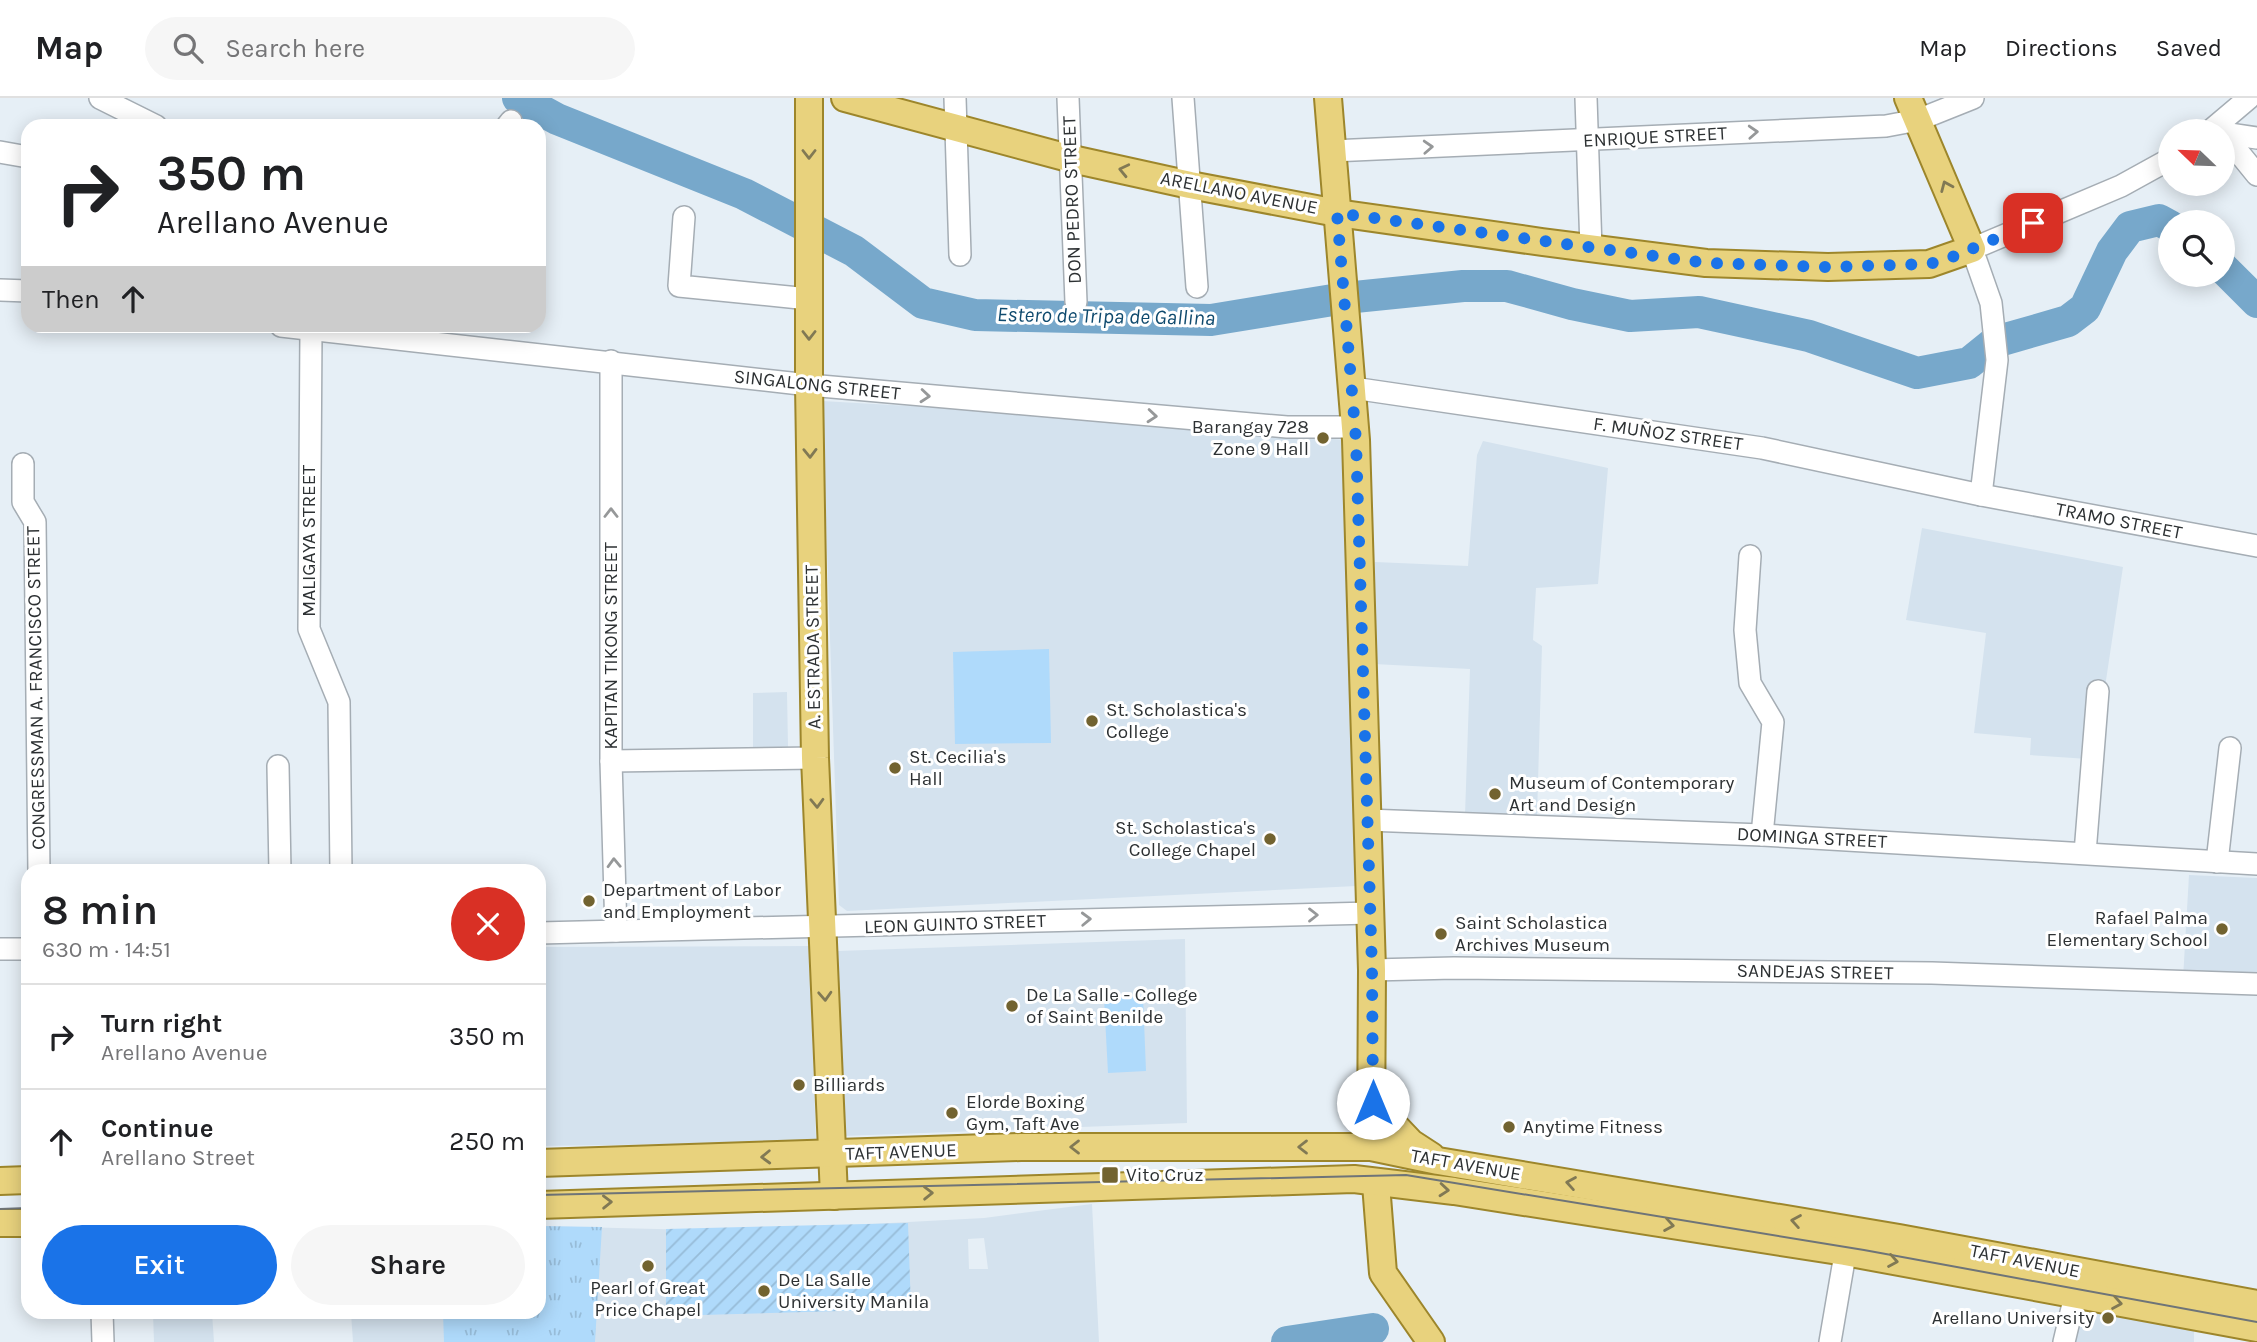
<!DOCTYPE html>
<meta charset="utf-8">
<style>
:root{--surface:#fff;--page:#f6f6f6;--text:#202124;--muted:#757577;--line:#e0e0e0;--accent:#1a73e8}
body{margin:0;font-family:Karla,sans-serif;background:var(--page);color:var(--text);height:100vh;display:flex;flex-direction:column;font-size:26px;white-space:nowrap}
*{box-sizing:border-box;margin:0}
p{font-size:23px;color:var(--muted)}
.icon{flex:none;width:38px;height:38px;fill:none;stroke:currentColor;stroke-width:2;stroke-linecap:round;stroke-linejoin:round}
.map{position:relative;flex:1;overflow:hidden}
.drawer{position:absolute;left:21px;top:766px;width:525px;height:455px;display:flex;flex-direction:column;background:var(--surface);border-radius:21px;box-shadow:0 4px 18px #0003}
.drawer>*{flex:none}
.banner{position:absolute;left:21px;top:21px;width:525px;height:214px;border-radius:21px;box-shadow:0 4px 18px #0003;background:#fff;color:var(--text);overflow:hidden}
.needle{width:46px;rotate:293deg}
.buttons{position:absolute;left:2158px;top:21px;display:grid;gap:14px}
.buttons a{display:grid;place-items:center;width:77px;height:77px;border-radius:50%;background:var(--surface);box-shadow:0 4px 18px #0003;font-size:35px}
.pin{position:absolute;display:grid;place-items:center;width:60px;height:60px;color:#fff;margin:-30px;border-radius:14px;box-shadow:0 4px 10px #0006}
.me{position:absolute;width:77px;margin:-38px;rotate:0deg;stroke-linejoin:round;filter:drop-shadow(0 0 5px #0008)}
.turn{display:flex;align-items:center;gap:24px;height:147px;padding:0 21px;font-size:32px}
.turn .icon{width:91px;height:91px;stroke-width:2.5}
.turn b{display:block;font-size:49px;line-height:60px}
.then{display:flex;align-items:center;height:66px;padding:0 21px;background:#0003;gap:14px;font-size:26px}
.round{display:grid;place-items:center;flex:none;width:74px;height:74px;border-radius:37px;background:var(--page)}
.overview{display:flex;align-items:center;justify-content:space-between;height:119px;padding:0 21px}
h1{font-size:42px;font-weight:600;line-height:52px}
.action{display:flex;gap:14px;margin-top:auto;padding:14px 21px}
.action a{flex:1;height:80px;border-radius:42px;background:var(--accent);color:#fff;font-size:28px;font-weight:600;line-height:80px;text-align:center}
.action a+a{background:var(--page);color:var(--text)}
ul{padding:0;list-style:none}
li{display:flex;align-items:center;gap:21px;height:105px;padding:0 21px;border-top:2px solid var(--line)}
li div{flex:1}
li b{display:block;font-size:26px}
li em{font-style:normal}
header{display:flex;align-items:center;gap:42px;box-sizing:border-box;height:98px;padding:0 35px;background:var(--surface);border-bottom:2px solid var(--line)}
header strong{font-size:33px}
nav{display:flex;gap:38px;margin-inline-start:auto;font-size:24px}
.search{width:490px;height:63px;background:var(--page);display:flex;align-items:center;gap:18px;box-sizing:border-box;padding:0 24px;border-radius:38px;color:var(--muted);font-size:26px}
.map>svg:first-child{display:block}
.built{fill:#d4e2ee;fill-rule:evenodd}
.grass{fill:url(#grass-tufts)}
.garden{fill:url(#garden-furrows)}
.pitch{fill:#afdafb}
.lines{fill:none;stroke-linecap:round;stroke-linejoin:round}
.river{stroke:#77a8cb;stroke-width:32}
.minor-casing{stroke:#a5adb4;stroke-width:24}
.major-casing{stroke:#9d862b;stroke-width:30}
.minor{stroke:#fff;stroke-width:21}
.major{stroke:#e8d27d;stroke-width:26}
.tram{stroke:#6e7478;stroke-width:2}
.oneway{stroke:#969899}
.oneway2{stroke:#817954}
.route{stroke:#1a73e8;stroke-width:12;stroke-dasharray:0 21.6}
.poi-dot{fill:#726330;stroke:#fff;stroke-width:2.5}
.labels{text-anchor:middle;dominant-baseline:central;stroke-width:6;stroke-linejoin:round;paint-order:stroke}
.street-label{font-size:19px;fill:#2d3133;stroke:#fff}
.poi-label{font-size:19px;fill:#2d3133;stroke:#fff;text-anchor:start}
.water-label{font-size:21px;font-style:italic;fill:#0f4a6e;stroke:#fff}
</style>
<header>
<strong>Map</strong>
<div class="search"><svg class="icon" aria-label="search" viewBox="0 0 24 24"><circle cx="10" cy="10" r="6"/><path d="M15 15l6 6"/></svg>Search here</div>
<nav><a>Map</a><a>Directions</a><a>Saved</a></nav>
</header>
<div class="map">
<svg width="2257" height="1244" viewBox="0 0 2257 1244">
<defs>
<pattern id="grass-tufts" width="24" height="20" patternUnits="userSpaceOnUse" patternTransform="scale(1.75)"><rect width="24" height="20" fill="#afdafb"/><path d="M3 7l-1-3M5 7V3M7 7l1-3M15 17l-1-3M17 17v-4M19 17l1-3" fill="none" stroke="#97bcd8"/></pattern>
<pattern id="garden-furrows" width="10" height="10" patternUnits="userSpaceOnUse" patternTransform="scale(1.75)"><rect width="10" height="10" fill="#afdafb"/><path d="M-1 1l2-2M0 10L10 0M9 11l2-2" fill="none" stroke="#97bcd8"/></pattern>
</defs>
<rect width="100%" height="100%" fill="#e6eff6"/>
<g class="built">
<polygon points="822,303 1048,316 1344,342 1356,788 847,813 839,807"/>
<polygon points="1483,343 1608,370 1598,486 1536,490 1533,542 1542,548 1537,718 1465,717 1470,571 1374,566 1375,464 1468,468 1477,357"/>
<polygon points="1922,430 2123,469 2105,589 2088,661 2030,657 2031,640 1974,635 1986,535 1906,522"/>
<polygon points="787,594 788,649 753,649 753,595"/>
<polygon points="2189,777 2257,780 2257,885 2183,881"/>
<polygon points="1185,841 1187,1025 843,1038 838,853"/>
<polygon points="809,848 816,1044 539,1048 539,849"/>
<path d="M1092,1106L1099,1244H353L351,1215L539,1214V1128L696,1132L852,1127L984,1120ZM984,1140L988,1171H969L968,1141Z"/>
<polygon points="2081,1209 2194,1231 2194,1244 2073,1244"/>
<polygon points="153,1215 212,1215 214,1244 154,1244"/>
</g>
<polygon class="grass" points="539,1128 602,1129 595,1244 444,1244 443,1215 539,1214"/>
<polygon class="garden" points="908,1125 911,1211 666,1218 666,1131"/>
<g class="pitch">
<polygon points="1049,551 1051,645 955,646 953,554"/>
<polygon points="1143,898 1146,973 1108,975 1104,900"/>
</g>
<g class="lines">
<g class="river">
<polyline points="518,0 557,21 744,96 854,153 923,205 975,217 1211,222 1345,200 1463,188 1507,188 1572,206 1630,218 1699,214 1809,238 1917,275 1969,265 1995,244 2068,223 2085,210 2112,153 2130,129 2159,122 2170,128"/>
<polyline points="2222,169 2257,204"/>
<polyline points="1287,1244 1373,1231"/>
</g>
<defs>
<g id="minor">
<polyline points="100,0 156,28"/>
<polyline points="955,0 960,157"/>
<polyline points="1068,0 1076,204"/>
<polyline points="1183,0 1197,189"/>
<polyline points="1586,0 1591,151"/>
<polyline points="507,28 511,23"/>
<polyline points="2210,33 2249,0"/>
<polyline points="2222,34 2257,77"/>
<polyline points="2223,35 2257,40"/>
<polyline points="1332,53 1886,28 1918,22 1973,0"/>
<polyline points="0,54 28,59"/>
<polyline points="684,119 679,188 809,201"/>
<polyline points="0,192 28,193"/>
<polyline points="281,228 809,287 1287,329 1355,329"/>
<polyline points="311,232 309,531 339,604 341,774"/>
<polyline points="611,263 611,663 616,833"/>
<polyline points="1353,290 1762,350 1981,397 2257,448"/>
<polyline points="23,366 23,404 35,424 39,774"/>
<polyline points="1981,397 1997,262 1991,205 1972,151 2121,88 2170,61"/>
<polyline points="1750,458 1745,532 1750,585 1773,624 1762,737"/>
<polyline points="611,663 815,660"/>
<polyline points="278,668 280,774"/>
<polyline points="1367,722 1762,737 2257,766"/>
<polyline points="2085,755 2098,593"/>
<polyline points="2217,764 2230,650"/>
<polyline points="539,835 1371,815"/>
<polyline points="0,851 28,851"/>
<polyline points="1372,872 1454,870 1932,875 2257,886"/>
<polyline points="102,1214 103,1244"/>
<polyline points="1830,1244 1848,1139"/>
<polyline points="2064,1244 2079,1181"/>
</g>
<g id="major">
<polyline points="809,0 809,287 815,660 834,1098"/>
<polyline points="845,0 1072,61 1190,87 1337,115 1542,144 1706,165 1828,169 1929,166 1972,151 1908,0"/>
<polyline points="1328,0 1356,342 1372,872 1371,1049"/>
<polyline points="1373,1005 1411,1045 1431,1058"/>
<polyline points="539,1065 1021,1049 1371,1049 1438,1063 1899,1140 2257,1206"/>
<polyline points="0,1083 28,1082"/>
<polyline points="1376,1086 1383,1175 1431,1244"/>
<polyline points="539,1107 1354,1081 1454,1093 1845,1154 2257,1230"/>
<polyline points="0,1125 28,1125"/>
</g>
</defs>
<use href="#minor" class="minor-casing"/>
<use href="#major" class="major-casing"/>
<use href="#minor" class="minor"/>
<use href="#major" class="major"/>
<g class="tram">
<polyline points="539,1097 1406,1077 1864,1152 2257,1224"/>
<polyline points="0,1111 28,1110"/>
</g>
</g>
<defs><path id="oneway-chevron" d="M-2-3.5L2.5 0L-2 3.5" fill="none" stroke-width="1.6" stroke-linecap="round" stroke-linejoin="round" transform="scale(1.75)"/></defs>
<g class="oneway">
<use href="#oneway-chevron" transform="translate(1753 34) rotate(-3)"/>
<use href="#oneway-chevron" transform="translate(1428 49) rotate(-3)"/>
<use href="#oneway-chevron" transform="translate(925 298) rotate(5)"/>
<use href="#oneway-chevron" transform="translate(1152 318) rotate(5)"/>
<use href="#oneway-chevron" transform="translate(611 415) rotate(-90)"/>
<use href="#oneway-chevron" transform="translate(614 765) rotate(-92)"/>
<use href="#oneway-chevron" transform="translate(1313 817)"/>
<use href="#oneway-chevron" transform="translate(1086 821) rotate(-2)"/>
</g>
<g class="oneway2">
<use href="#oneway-chevron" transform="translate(809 56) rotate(90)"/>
<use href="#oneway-chevron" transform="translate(1124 72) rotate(-167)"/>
<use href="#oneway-chevron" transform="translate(1946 88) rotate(-113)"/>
<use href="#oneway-chevron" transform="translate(809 237) rotate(90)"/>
<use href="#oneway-chevron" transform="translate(810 355) rotate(89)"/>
<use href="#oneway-chevron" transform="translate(817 705) rotate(88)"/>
<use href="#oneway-chevron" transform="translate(825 898) rotate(87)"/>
<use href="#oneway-chevron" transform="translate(1075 1049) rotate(180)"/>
<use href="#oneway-chevron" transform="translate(1303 1049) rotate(180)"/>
<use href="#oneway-chevron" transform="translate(766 1059) rotate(178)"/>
<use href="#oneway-chevron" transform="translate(1571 1085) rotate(-170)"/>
<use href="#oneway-chevron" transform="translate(1444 1092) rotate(5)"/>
<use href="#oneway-chevron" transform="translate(928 1095) rotate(-1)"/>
<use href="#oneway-chevron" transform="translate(607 1104) rotate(-1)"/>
<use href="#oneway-chevron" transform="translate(1796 1123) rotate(-170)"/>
<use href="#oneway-chevron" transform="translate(1669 1127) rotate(9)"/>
<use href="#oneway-chevron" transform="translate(1893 1163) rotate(10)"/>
<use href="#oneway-chevron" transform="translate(2117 1205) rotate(10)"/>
</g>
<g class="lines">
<polyline class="route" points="1373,1005 1372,872 1356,342 1337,115 1706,165 1828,169 1929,166 1950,160 2033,125"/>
</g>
<g class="poi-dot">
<circle cx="1323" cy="340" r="7"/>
<circle cx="1092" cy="623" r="7"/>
<circle cx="895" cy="670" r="7"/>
<circle cx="1495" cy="696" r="7"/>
<circle cx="1270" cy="741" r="7"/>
<circle cx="589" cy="803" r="7"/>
<circle cx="2222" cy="831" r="7"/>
<circle cx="1441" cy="836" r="7"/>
<circle cx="1012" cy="908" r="7"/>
<circle cx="799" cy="987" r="7"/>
<circle cx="952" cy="1015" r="7"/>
<circle cx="1509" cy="1029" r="7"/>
<rect x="1101" y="1068" width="18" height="18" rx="3.5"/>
<circle cx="648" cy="1168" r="7"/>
<circle cx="764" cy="1193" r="7"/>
<circle cx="2108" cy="1220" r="7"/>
</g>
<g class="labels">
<g class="street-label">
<text transform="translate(1655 39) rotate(-3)">ENRIQUE STREET</text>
<text transform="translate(1239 95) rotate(11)">ARELLANO AVENUE</text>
<text transform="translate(1072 102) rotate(-92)">DON PEDRO STREET</text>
<text transform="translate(817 287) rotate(6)">SINGALONG STREET</text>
<text transform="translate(1668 336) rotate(8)">F. MUÑOZ STREET</text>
<text transform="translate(2119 423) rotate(11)">TRAMO STREET</text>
<text transform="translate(309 443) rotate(-90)">MALIGAYA STREET</text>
<text transform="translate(611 548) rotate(-90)">KAPITAN TIKONG STREET</text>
<text transform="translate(813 549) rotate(-91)">A. ESTRADA STREET</text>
<text transform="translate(36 590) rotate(-91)">CONGRESSMAN A. FRANCISCO STREET</text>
<text transform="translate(1812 740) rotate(3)">DOMINGA STREET</text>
<text transform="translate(955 826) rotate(-2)">LEON GUINTO STREET</text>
<text transform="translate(1815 874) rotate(1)">SANDEJAS STREET</text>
<text transform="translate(901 1054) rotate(-2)">TAFT AVENUE</text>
<text transform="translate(1466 1067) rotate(10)">TAFT AVENUE</text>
<text transform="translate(2025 1163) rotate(11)">TAFT AVENUE</text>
</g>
<g class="poi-label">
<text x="1309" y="329" text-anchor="end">Barangay 728<tspan x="1309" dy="22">Zone 9 Hall</tspan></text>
<text x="1106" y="612">St. Scholastica's<tspan x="1106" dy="22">College</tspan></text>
<text x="909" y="659">St. Cecilia's<tspan x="909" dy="22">Hall</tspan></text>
<text x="1509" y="685">Museum of Contemporary<tspan x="1509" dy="22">Art and Design</tspan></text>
<text x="1256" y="730" text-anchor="end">St. Scholastica's<tspan x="1256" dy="22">College Chapel</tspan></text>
<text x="603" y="792">Department of Labor<tspan x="603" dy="22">and Employment</tspan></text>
<text x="2208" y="820" text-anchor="end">Rafael Palma<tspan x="2208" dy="22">Elementary School</tspan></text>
<text x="1455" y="825">Saint Scholastica<tspan x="1455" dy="22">Archives Museum</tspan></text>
<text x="1026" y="897">De La Salle - College<tspan x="1026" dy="22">of Saint Benilde</tspan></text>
<text x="813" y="987">Billiards</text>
<text x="966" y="1004">Elorde Boxing<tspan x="966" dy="22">Gym, Taft Ave</tspan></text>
<text x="1523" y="1029">Anytime Fitness</text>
<text x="1126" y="1077">Vito Cruz</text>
<text x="778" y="1182">De La Salle<tspan x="778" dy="22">University Manila</tspan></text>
<text x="648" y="1190" text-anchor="middle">Pearl of Great<tspan x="648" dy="22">Price Chapel</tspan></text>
<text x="2094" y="1220" text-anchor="end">Arellano University</text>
</g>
<g class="water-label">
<text transform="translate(1106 218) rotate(1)">Estero de Tripa de Gallina</text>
</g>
</g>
</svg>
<div class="buttons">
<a><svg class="needle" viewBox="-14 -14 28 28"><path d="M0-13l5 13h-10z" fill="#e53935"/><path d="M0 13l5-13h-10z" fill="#757577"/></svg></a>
<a><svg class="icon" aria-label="search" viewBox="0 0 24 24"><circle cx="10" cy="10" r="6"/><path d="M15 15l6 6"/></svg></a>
</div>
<div class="pin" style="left:2033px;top:125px;background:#d93025"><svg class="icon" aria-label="arrive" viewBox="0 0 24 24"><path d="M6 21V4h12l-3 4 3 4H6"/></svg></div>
<svg class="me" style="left:1373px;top:1005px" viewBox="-20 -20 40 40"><circle r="19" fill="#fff"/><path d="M0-13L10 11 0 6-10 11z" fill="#1a73e8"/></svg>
<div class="banner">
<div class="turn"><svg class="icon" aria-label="right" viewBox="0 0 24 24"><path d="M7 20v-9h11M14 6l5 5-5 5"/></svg><div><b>350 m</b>Arellano Avenue</div></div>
<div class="then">Then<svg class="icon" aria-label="ahead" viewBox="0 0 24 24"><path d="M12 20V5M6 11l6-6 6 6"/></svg></div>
</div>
<section class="drawer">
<div class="overview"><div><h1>8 min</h1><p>630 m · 14:51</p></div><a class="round" style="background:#d93025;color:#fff"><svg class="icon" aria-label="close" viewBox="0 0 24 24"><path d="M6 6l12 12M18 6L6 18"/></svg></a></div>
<ul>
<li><svg class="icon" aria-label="right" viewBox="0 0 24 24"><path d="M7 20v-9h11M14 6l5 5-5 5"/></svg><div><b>Turn right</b><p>Arellano Avenue</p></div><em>350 m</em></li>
<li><svg class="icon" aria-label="ahead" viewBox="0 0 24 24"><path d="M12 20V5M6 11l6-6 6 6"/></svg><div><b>Continue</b><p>Arellano Street</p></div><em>250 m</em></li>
</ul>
<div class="action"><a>Exit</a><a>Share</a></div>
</section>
</div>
